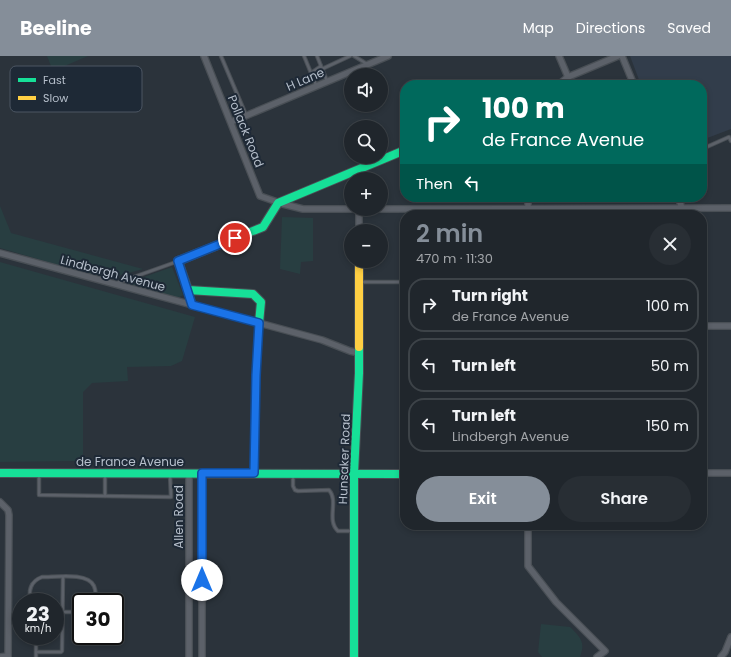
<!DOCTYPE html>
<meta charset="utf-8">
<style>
:root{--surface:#20262c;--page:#282e34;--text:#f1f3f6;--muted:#a2a5a9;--line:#3d4348;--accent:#858e99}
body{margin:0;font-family:Poppins,sans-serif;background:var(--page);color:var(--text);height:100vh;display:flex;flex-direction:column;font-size:15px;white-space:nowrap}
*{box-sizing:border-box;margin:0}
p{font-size:13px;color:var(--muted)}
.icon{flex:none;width:22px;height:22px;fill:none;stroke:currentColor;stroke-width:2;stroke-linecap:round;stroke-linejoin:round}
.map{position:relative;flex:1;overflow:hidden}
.drawer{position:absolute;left:400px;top:154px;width:307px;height:320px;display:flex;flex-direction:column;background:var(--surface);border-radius:16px;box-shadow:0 2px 6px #0003,0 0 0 1px var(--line)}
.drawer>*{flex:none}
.guide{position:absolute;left:400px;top:24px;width:307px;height:122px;border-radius:16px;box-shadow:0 2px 6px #0003,0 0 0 1px var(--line);background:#00695c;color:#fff;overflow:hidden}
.controls{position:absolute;left:344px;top:12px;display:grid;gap:8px}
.controls a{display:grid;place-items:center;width:44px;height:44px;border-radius:50%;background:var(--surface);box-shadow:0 2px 6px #0003,0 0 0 1px var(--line);font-size:20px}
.speed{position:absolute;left:12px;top:537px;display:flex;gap:8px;font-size:20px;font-weight:700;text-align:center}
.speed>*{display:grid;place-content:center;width:52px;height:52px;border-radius:50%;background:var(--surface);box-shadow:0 2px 6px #0003,0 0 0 1px var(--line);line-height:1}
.speed small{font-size:10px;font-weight:400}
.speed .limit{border:2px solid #111;border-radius:6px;background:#fff;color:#111}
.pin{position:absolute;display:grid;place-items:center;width:34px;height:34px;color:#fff;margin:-17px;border:2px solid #fff;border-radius:50%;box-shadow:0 1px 4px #0007}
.me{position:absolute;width:44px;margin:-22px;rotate:0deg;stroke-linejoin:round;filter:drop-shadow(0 0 3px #0008)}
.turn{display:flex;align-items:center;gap:14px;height:84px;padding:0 16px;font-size:18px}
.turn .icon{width:52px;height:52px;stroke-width:2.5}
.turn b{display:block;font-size:28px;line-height:34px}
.then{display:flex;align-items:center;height:38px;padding:0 16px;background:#0003;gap:8px;font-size:15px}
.round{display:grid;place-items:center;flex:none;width:42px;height:42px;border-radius:21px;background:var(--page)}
.overview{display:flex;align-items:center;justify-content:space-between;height:68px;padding:0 16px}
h1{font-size:24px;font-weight:600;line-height:30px;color:var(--accent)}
.cta{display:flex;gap:8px;margin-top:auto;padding:8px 16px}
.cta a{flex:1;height:46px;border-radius:24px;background:var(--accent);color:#fff;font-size:16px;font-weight:600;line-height:46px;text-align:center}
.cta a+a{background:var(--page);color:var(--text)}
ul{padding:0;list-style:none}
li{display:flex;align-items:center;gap:12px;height:54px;margin:0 8px 6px;padding:0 8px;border:2px solid var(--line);border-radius:16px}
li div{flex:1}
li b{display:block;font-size:15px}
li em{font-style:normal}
header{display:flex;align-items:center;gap:24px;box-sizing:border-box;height:56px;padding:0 20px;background:var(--accent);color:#fff}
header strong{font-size:19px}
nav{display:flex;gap:22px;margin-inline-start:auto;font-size:14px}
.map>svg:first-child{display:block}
.airport{fill:#323d4b}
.green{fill:#283e41}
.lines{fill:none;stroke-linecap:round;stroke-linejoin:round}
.lane-casing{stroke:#494f55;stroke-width:4.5}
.street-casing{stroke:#494f55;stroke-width:8}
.fast-casing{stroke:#494f55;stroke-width:10}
.slow-casing{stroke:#494f55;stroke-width:10}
.lane{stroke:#5c6169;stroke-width:2.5}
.street{stroke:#5c6169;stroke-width:5.5}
.fast{stroke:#16e098;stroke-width:8}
.slow{stroke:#ffcf43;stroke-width:8}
.route-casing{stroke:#114b97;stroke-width:10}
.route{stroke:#1a73e8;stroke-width:7}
.labels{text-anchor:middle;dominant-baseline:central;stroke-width:4;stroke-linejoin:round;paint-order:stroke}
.street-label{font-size:12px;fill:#b6bfcb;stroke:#1e2936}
.key{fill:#1e2936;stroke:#4c5663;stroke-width:1}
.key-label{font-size:11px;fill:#b6bfcb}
</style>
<header>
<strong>Beeline</strong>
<nav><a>Map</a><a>Directions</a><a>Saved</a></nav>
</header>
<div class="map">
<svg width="731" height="601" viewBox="0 0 731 601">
<rect width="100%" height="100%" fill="#2b333b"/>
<polygon class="airport" points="630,0 731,0 731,73 702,84 702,29 641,29"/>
<g class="green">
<polygon points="47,0 88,0 53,15"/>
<polygon points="0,150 11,177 143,213 106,223 0,192"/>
<polygon points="282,161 313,162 313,205 301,206 300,218 280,213"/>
<polygon points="0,206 195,261 182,305 171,310 127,311 128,325 92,327 83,336 83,398 77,405 0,406"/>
<polygon points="172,211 183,239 178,242 127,227"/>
<path d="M541,568L570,571C580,581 586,586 580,601H542L538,596Z"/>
</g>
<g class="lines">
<defs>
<g id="lane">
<polyline points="221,0 246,59"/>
<polyline points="304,0 316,29"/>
<polyline points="317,0 327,25"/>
<polyline points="354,0 367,8"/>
<polyline points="322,13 350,0"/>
<polyline points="311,17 321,10"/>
<polyline points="702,93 729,81 731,85"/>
<polyline points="360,226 405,226"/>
<polyline points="117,227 176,206"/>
<polyline points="189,236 192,249"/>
<polyline points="254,417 256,319 259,268"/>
<polyline points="39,418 39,439 171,441 170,419"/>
<path d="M293,420V430L295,434L298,435L329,434C339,445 326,464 338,475H352"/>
<polyline points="105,440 105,419"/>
<path d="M32,546C27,535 31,525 42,521C56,521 88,516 94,530C96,535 96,541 95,546"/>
<polyline points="55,556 81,556"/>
<polyline points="36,580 36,601"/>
<polyline points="36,596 61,596 62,595 63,521"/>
</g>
<g id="street">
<polyline points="204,0 260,140 283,148 303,153 351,153"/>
<polyline points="559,0 568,21"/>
<polyline points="622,0 634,29"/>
<polyline points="558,29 568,21 618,0"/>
<polyline points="231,66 388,0"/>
<polyline points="528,141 528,159"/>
<polyline points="678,141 682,152 688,159"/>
<polyline points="359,153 359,175"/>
<polyline points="381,153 731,152"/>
<polyline points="0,197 322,284 350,295 359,297"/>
<polyline points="702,270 731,270"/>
<polyline points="189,417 189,601"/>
<polyline points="202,417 202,601"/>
<polyline points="702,417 731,417"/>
<polyline points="0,446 8,454 9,459 8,601"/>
<polyline points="528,469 528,510 556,546 605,595 597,601"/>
<polyline points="0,601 8,600"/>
<polyline points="721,601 725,596 731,581"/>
</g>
<g id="fast">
<polyline points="259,267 261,246 253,238 188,234 178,205 263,171 278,147 405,94"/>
<polyline points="0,417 405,418"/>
<polyline points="354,601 354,417 359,317 359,291"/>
</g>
<polyline id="slow" points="359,205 359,291"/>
</defs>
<use href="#lane" class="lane-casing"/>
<use href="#street" class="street-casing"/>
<use href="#fast" class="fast-casing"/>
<use href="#slow" class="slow-casing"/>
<use href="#lane" class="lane"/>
<use href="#street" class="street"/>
<use href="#fast" class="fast"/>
<use href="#slow" class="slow"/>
</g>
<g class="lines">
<defs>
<polyline id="route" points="202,524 202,417 254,417 256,319 259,267 192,249 178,205 235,182"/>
</defs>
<use href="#route" class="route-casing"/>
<use href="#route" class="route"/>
</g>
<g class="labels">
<g class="street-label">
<text transform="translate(305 23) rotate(-23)">H Lane</text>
<text transform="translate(246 75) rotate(68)">Pollack Road</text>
<text transform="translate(113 217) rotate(15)">Lindbergh Avenue</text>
<text transform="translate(344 403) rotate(-88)">Hunsaker Road</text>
<text x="130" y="405">de France Avenue</text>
<text transform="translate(178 461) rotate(-90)">Allen Road</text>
</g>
</g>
<rect x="10" y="10" width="132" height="46" rx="6" class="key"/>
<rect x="18" y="22" width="18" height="4" fill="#16e098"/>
<rect x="18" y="40" width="18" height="4" fill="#ffcf43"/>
<g class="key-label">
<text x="43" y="28">Fast</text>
<text x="43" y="46">Slow</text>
</g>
</svg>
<div class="controls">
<a><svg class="icon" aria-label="sound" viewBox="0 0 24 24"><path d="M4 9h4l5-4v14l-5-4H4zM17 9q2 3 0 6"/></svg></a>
<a><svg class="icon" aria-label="search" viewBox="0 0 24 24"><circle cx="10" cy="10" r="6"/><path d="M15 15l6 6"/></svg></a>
<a>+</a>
<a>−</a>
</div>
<div class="speed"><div>23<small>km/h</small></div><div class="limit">30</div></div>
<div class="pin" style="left:235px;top:182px;background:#d93025"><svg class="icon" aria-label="arrive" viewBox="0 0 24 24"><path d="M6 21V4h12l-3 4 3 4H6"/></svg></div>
<svg class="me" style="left:202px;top:524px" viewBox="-20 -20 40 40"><circle r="19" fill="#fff"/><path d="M0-13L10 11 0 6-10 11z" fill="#1a73e8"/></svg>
<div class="guide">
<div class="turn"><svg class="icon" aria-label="right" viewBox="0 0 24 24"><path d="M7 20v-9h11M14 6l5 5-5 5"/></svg><div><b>100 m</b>de France Avenue</div></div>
<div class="then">Then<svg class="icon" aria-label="left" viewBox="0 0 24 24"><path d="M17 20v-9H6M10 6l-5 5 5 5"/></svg></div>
</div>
<section class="drawer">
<div class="overview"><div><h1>2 min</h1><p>470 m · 11:30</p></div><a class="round"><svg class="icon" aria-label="close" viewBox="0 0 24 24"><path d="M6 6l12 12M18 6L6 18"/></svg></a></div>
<ul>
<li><svg class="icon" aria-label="right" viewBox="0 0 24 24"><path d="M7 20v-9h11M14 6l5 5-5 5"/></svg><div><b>Turn right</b><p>de France Avenue</p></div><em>100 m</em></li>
<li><svg class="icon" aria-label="left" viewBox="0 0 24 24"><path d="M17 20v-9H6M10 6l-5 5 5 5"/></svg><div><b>Turn left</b></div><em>50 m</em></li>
<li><svg class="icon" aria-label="left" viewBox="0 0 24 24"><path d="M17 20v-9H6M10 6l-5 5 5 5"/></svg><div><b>Turn left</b><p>Lindbergh Avenue</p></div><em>150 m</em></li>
</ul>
<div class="cta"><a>Exit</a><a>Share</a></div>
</section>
</div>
